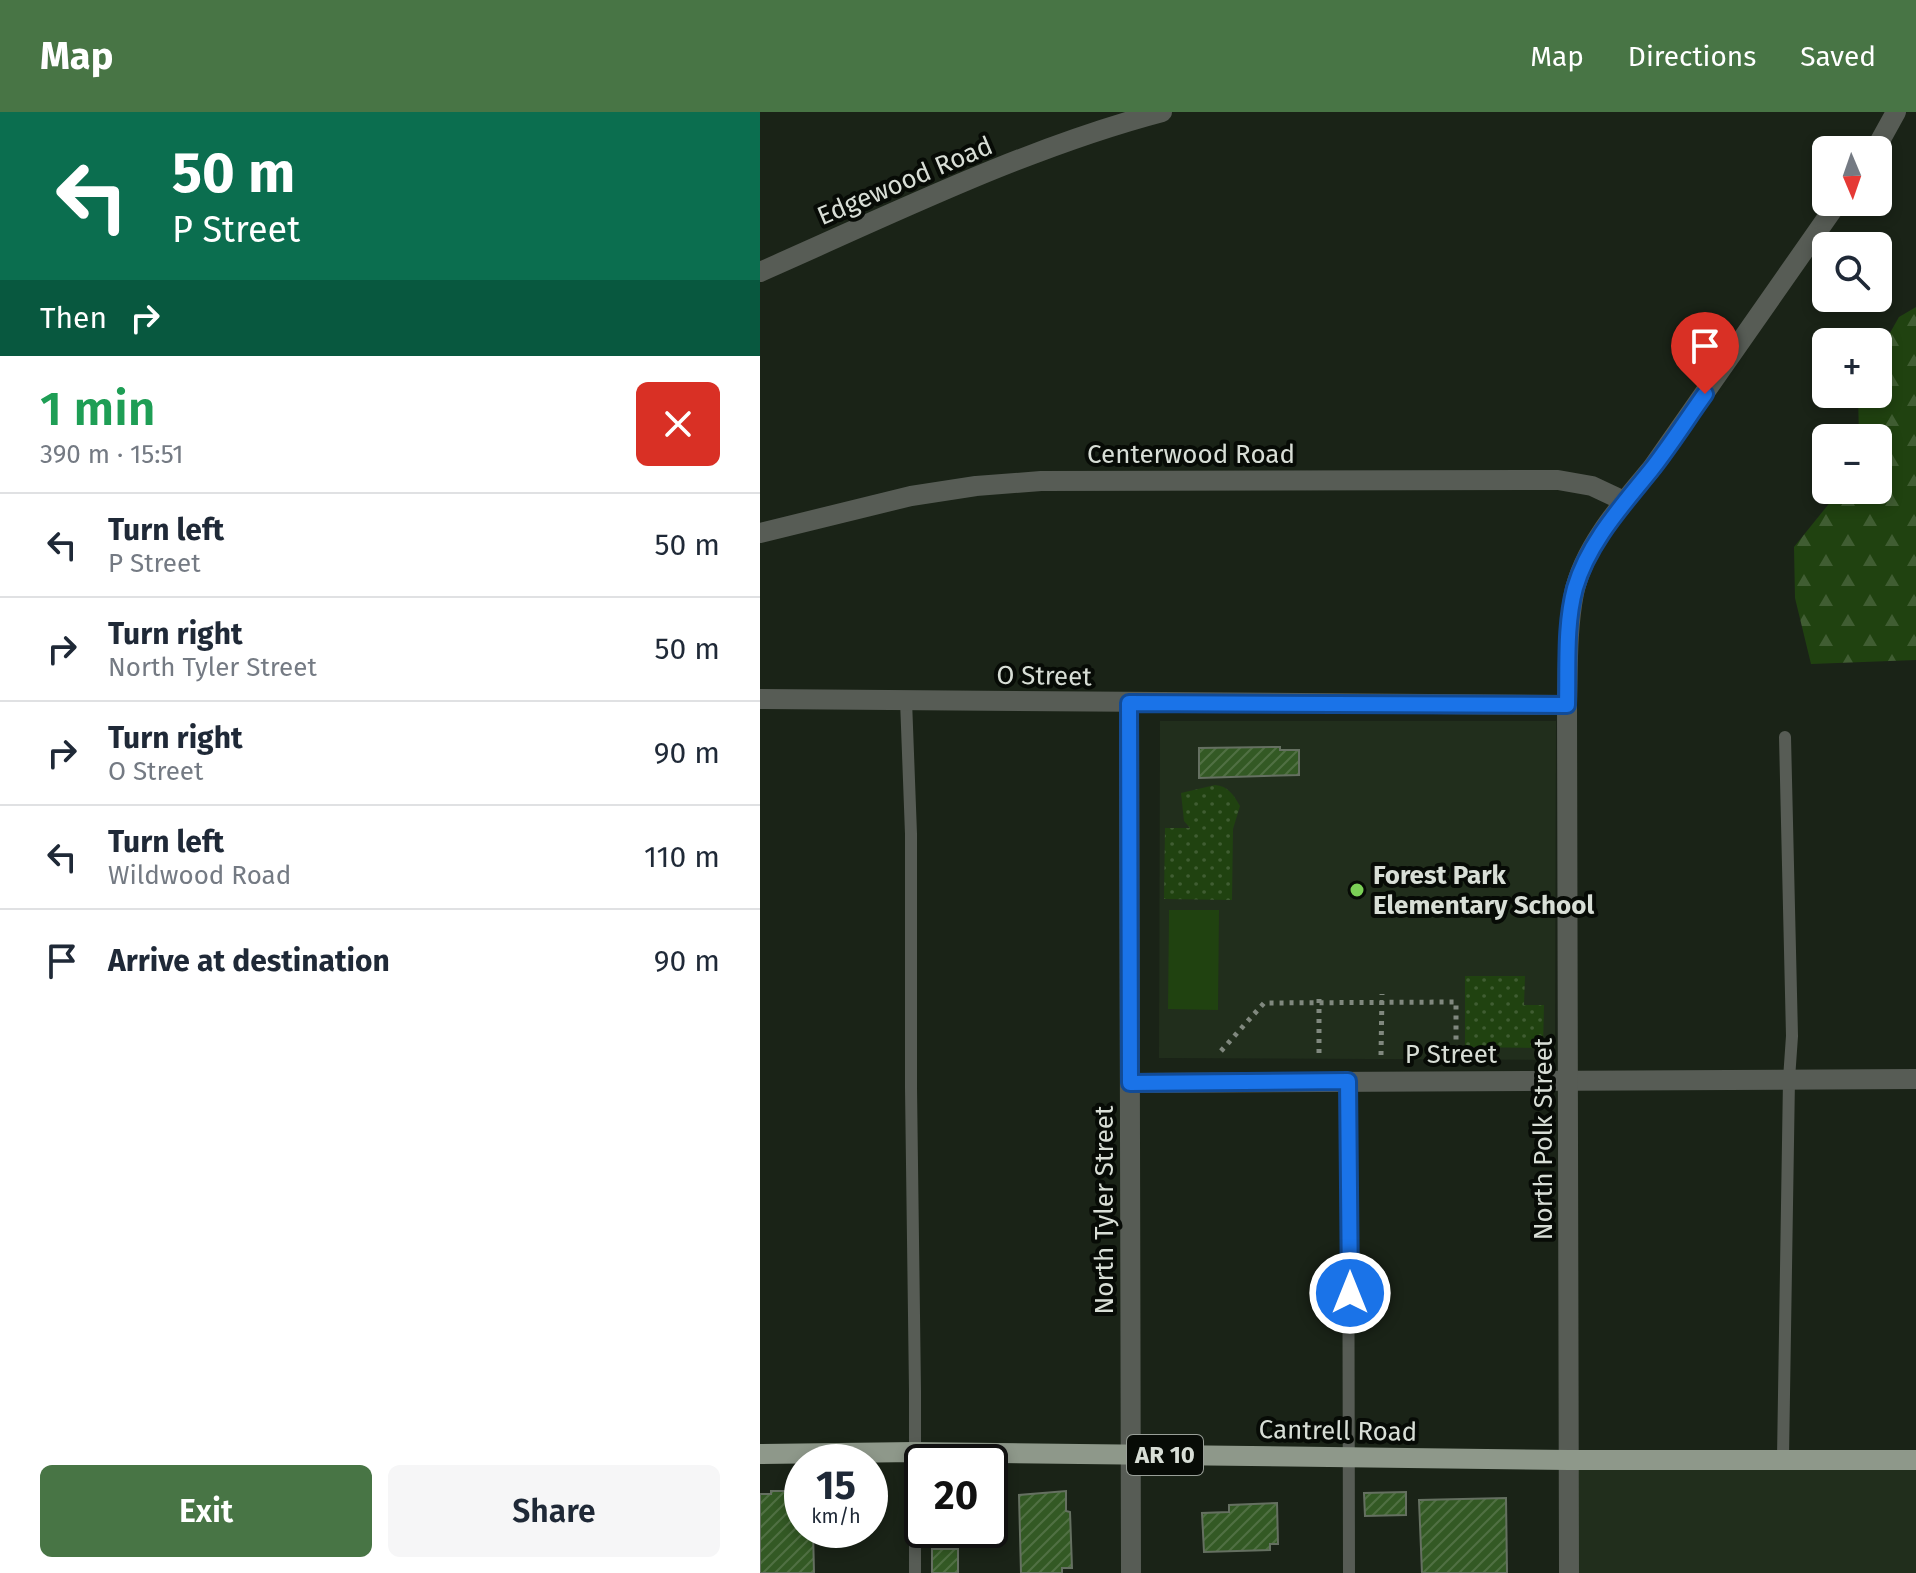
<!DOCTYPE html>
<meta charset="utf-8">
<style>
:root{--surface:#fff;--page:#f6f6f7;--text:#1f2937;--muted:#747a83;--line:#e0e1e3;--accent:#487545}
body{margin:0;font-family:"Fira Sans",sans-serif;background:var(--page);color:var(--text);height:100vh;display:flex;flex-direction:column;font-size:30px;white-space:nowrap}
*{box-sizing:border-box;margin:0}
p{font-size:26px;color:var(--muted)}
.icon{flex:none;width:44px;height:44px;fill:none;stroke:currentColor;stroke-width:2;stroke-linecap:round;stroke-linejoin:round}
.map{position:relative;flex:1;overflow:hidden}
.panel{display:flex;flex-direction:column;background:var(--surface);width:760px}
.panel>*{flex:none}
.guide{background:#0b6e4f;color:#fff;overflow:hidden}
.needle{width:52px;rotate:178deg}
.fabs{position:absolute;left:1052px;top:24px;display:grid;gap:16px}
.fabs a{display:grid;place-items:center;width:80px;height:80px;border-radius:12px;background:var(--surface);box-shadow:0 4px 12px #0003;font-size:40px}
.speed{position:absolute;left:24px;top:1332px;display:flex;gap:16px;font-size:40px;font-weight:700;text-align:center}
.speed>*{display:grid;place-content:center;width:104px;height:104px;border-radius:50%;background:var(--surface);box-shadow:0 4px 12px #0003;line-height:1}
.speed small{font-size:20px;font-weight:400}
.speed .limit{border:4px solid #111;border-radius:12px;background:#fff;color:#111}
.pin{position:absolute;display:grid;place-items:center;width:68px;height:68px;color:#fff;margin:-82px -34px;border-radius:50% 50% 50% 0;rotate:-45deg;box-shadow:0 0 8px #0007}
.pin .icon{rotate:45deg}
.me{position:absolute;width:88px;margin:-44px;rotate:0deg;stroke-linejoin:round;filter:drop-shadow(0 0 6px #0008)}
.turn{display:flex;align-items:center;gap:28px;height:168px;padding:0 40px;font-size:36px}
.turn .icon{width:104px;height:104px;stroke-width:2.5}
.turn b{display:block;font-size:56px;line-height:68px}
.then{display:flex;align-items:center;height:76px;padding:0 40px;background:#0003;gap:16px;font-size:30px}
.round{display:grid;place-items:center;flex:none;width:84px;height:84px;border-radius:12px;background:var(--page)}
.headline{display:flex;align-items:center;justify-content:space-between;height:136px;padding:0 40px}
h1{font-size:48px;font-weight:600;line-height:60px;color:#1e9e55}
.action{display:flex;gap:16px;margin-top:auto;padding:16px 40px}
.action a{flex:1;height:92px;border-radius:12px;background:var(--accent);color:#fff;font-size:32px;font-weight:600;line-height:92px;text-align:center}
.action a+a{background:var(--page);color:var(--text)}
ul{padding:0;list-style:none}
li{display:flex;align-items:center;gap:24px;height:104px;padding:0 40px;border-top:2px solid var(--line)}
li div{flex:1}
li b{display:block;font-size:30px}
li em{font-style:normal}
header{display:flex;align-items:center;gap:48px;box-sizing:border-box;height:112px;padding:0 40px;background:var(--accent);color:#fff}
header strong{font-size:38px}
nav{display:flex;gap:44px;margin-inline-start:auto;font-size:28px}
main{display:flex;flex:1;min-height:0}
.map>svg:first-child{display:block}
.built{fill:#212e1c}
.forest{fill:url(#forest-firs)}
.park{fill:url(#park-dots)}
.pitch{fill:#204210}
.building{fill:url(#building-hatch);stroke:#657061;stroke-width:2}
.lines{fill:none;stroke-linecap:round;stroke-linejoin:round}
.path{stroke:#80887e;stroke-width:5;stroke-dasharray:4 6;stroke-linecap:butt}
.lane{stroke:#575c55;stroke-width:12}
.street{stroke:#575c55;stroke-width:20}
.primary{stroke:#8e988a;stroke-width:20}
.route-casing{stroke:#114b97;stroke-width:20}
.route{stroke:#1a73e8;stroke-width:14}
.poi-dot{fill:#7bd156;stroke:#070b06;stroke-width:3}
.labels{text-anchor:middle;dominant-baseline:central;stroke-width:8;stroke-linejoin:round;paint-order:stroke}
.shield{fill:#070b06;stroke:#999f98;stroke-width:2}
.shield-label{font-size:24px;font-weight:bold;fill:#d8ded6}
.street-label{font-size:26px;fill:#d8ded6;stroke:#070b06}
.poi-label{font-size:26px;font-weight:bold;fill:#d8ded6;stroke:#070b06;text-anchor:start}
</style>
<header>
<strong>Map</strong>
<nav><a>Map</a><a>Directions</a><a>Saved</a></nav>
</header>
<main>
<section class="panel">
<div class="guide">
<div class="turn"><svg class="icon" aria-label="left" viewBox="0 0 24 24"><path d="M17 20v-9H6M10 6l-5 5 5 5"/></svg><div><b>50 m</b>P Street</div></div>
<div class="then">Then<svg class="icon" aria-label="right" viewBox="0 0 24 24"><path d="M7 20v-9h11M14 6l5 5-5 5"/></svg></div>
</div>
<div class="headline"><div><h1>1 min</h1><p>390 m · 15:51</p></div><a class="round" style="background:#d93025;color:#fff"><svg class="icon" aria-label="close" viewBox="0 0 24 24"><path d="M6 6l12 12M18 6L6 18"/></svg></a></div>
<ul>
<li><svg class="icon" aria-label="left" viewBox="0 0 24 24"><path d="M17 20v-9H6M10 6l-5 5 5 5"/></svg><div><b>Turn left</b><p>P Street</p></div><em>50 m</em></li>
<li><svg class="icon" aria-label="right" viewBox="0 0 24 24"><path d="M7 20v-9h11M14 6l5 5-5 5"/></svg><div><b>Turn right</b><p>North Tyler Street</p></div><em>50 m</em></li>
<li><svg class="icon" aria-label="right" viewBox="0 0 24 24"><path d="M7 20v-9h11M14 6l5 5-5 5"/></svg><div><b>Turn right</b><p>O Street</p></div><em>90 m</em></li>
<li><svg class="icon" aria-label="left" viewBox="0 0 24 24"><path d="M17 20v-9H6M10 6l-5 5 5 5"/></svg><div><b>Turn left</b><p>Wildwood Road</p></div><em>110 m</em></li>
<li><svg class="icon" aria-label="arrive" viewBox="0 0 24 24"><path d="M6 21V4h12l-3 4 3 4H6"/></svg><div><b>Arrive at destination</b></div><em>90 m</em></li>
</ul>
<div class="action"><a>Exit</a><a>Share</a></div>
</section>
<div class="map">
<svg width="1156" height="1461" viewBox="0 0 1156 1461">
<defs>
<pattern id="forest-firs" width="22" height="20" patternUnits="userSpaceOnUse" patternTransform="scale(2)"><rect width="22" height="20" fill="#204210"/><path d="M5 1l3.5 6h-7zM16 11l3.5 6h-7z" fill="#405d32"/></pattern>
<pattern id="park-dots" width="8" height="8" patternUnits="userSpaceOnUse" patternTransform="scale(2)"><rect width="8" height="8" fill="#204210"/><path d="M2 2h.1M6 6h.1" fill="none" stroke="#405d32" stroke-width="1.8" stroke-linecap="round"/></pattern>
<pattern id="building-hatch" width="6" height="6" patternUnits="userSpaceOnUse" patternTransform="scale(2)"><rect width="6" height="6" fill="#335924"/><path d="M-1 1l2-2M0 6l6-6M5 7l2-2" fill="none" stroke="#507043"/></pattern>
</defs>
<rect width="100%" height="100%" fill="#1a2317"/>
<g class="built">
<polygon points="400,609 796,609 795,948 399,946"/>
<rect x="809" y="1348" width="347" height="113"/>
</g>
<polygon class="forest" points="1156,195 1156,548 1051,552 1035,486 1034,435 1080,378 1118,378 1118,326 1099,326 1098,282 1118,282 1118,242 1139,205"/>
<g class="park">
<path d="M455,673C468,674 473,682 480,694L473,717L472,788L404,787L405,716H430L424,709L421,681Z"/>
<polygon points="705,864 765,864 764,893 784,893 783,936 705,935"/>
</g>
<polygon class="pitch" points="409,798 459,798 458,898 408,897"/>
<g class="building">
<polygon points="520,635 520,638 539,638 539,663 439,666 439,636"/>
<polygon points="11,1379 42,1379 42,1418 53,1418 54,1461 0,1461 0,1382 11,1382"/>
<polygon points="306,1379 306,1399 310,1400 312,1456 302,1456 302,1461 261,1461 259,1383"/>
<polygon points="646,1380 646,1403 605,1404 604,1381"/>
<polygon points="746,1386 747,1461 662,1461 659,1388"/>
<polygon points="517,1391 518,1432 510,1432 510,1438 444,1440 442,1401 469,1400 469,1393"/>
<rect x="172" y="1437" width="26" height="24"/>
</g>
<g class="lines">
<g class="path">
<polyline points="461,939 504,891 696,890 696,940"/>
<polyline points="559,941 559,883"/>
<polyline points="621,943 622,882"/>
</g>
<g class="lane">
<polyline points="146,588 151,722 151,976 155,1279 155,1461"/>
<polyline points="588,969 589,1461"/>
<polyline points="1023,1346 1029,967 1032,924 1025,625"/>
</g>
<g class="street">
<polyline points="1115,38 1136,0"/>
<path d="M0,160C130,103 265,36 402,0"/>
<polyline points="0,421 151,384 216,374 281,369 798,368 832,374 864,389"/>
<polyline points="0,587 807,593"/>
<polyline points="369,591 371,1461"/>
<polyline points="370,971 1156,967"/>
<path d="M809,1461L807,593C808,556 807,517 814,481C824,434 862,392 892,356L1078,90"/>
</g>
<polyline class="primary" points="0,1342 155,1340 809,1348 1156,1348"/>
</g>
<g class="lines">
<defs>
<path id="route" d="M590,1181L588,969L370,971L369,591L807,593C808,555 805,513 815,476C828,431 862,394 891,358C910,334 927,307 945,282"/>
</defs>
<use href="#route" class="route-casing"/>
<use href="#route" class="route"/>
</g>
<circle class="poi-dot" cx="597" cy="778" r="8"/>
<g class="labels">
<rect class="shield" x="367" y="1323" width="76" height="40" rx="6"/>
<g class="shield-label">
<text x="405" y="1343">AR 10</text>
</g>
<g class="street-label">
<text transform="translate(145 69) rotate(-23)">Edgewood Road</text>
<text x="431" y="342">Centerwood Road</text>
<text transform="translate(284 564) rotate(1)">O Street</text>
<text x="691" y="942">P Street</text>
<text transform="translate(783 1027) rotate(-90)">North Polk Street</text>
<text transform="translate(344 1098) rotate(-90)">North Tyler Street</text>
<text transform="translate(578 1319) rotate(1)">Cantrell Road</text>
</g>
<g class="poi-label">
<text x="613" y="763">Forest Park<tspan x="613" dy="30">Elementary School</tspan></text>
</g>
</g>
</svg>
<div class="fabs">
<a><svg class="needle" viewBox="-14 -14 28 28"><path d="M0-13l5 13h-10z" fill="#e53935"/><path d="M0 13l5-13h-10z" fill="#747a83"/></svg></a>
<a><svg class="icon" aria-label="search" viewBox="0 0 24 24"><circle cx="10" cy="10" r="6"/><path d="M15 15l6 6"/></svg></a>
<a>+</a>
<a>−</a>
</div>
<div class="speed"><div>15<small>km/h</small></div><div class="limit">20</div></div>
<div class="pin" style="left:945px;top:282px;background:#d93025"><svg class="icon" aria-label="arrive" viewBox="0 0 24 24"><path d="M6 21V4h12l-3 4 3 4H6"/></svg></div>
<svg class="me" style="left:590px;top:1181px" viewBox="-20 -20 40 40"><circle r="17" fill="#1a73e8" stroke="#fff" stroke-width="3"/><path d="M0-11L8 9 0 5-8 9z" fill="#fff"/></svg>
</div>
</main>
